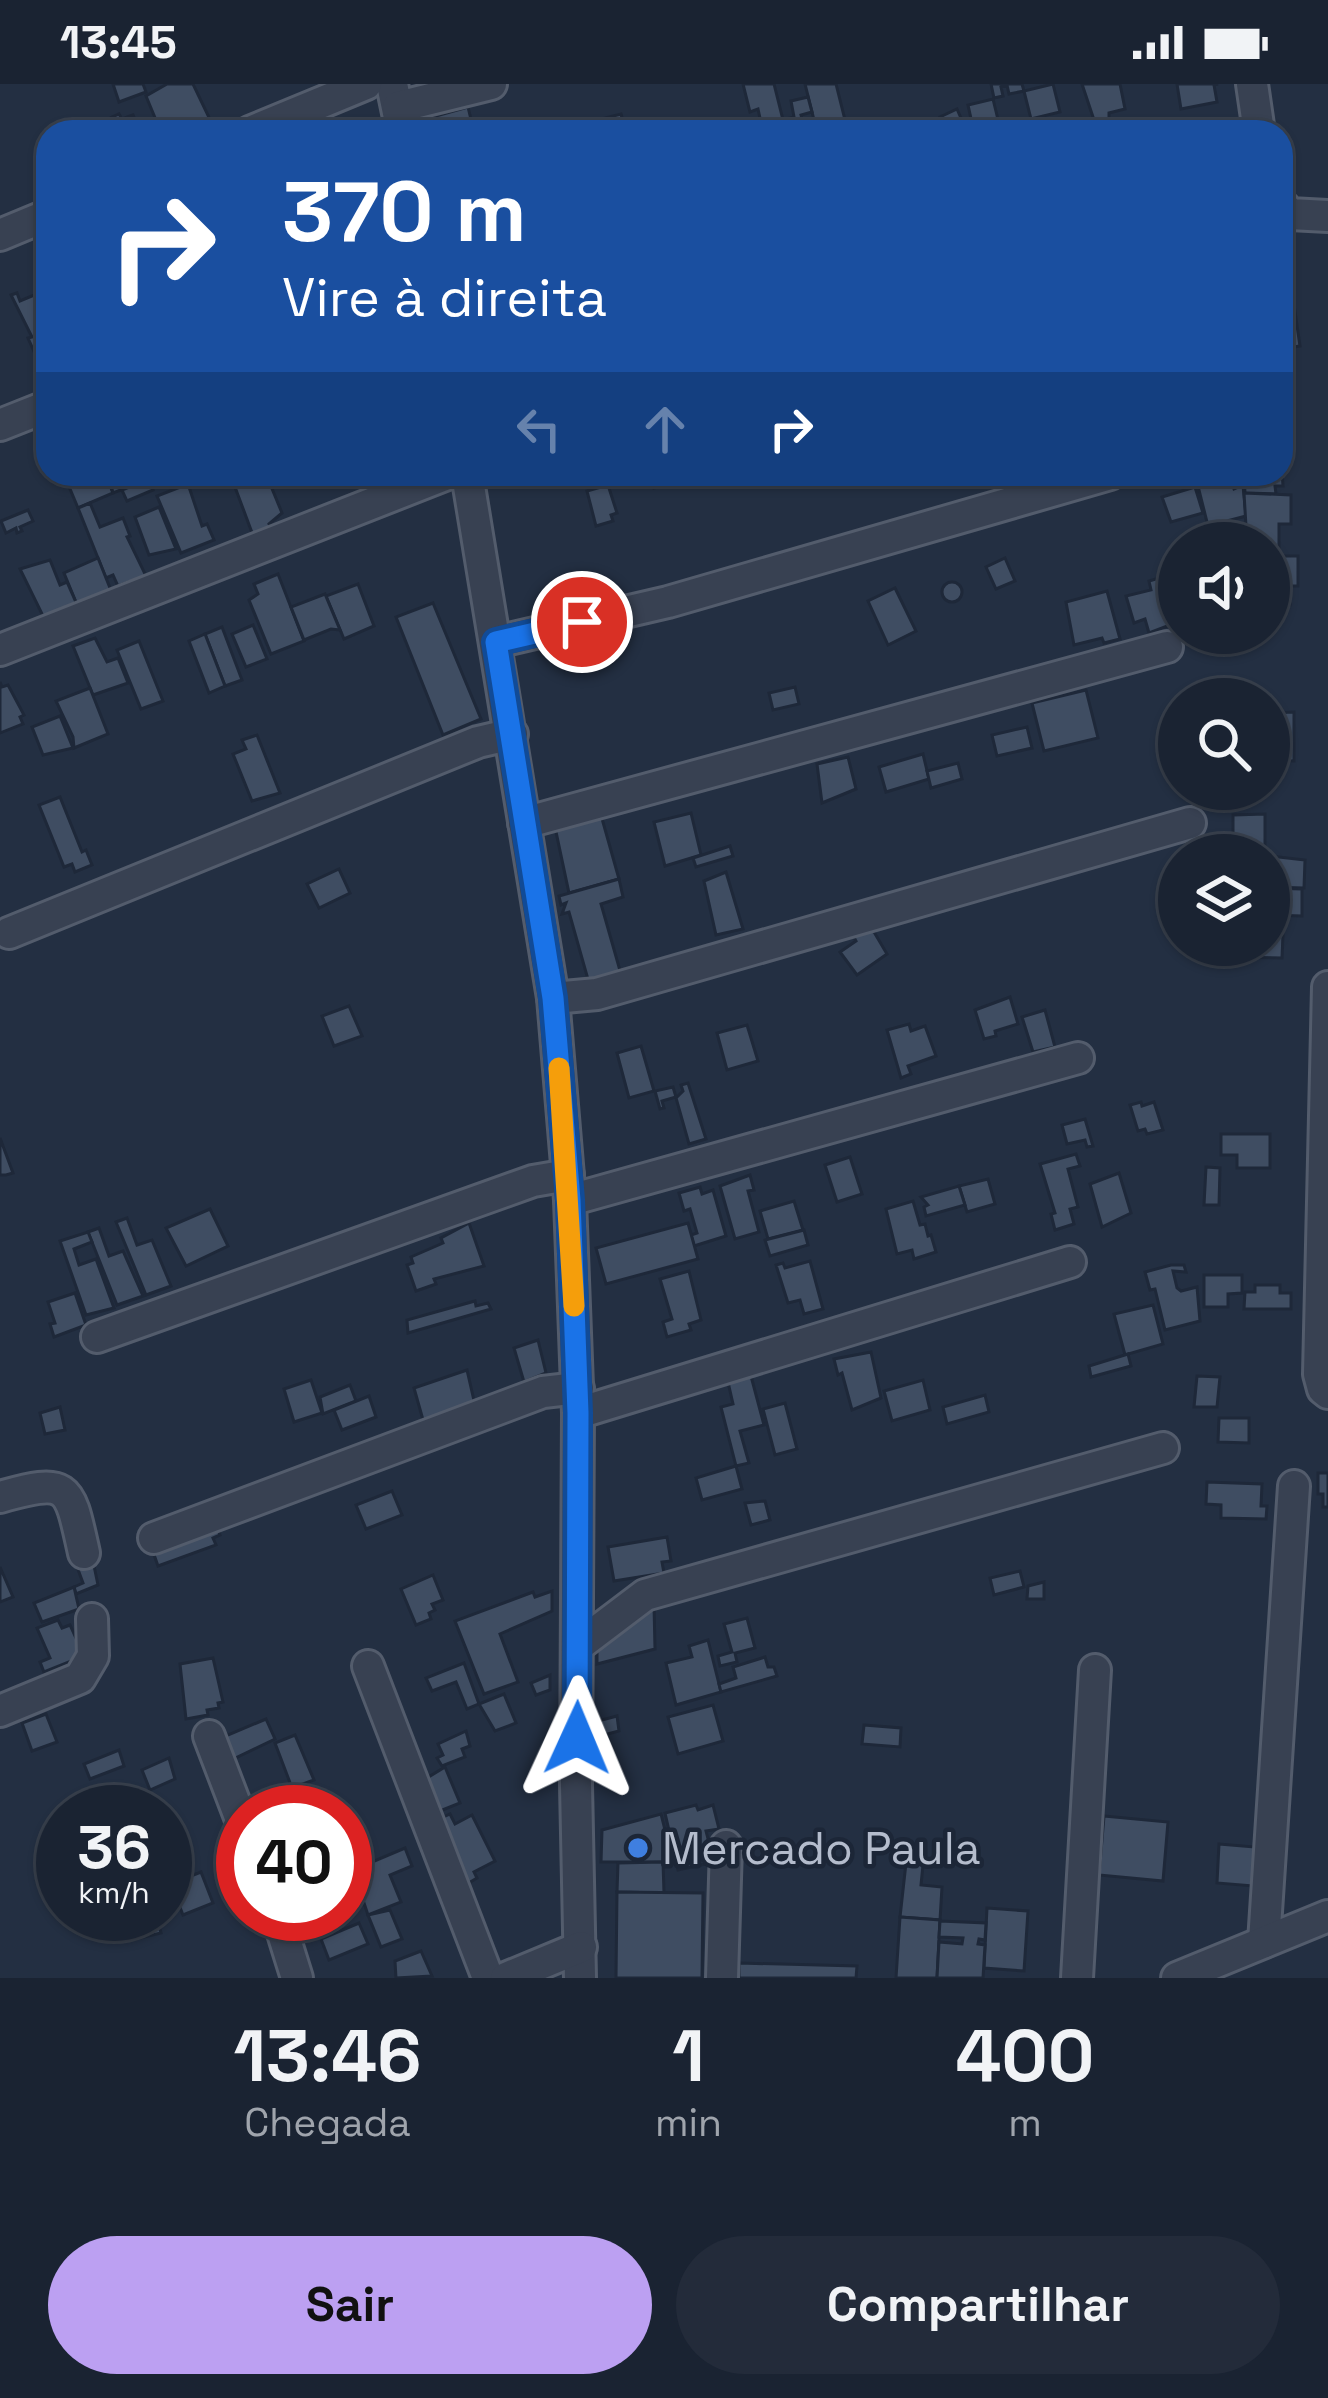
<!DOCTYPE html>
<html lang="pt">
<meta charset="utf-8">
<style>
:root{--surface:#1a2332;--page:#232b3a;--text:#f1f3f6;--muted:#9fa4ac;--line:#38404d;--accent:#bca0f2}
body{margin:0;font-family:"Space Grotesk",sans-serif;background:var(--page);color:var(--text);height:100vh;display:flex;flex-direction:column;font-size:45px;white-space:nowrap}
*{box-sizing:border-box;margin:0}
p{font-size:39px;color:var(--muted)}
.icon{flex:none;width:66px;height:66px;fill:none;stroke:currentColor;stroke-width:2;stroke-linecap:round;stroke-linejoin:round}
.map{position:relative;height:1894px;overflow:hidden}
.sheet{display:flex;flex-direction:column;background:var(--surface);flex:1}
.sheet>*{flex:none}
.guide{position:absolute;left:36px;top:36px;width:1257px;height:366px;border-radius:36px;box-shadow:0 3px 9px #0004,0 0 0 3px var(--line);background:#1a4fa0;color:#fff;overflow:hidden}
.fabs{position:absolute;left:1158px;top:438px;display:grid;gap:24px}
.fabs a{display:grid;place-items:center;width:132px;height:132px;border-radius:50%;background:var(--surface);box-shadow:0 3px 9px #0004,0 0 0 3px var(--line);font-size:60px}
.speed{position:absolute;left:36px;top:1701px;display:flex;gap:24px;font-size:60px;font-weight:700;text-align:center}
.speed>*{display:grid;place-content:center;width:156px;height:156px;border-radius:50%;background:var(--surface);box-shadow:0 3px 9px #0004,0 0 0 3px var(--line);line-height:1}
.speed small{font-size:30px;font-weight:400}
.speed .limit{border:18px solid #d22;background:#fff;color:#111}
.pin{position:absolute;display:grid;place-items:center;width:102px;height:102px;color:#fff;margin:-51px;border:6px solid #fff;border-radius:50%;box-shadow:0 3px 12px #0007}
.me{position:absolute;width:132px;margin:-66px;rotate:1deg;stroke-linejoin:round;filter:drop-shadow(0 0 9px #0008)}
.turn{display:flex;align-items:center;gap:42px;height:252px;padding:0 48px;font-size:54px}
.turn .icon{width:156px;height:156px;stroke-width:2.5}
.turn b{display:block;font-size:84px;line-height:102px}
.lanes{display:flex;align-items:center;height:114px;padding:0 48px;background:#0003;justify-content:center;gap:60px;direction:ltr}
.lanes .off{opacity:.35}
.eta{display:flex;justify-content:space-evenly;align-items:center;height:204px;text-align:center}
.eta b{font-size:72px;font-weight:800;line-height:84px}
.primary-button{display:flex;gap:24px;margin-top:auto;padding:24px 48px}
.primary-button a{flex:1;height:138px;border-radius:72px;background:var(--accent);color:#111;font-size:48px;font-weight:800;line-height:138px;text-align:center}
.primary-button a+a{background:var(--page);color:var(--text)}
.status{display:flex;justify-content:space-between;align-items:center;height:84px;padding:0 60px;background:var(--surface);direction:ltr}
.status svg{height:33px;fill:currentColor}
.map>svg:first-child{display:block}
.building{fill:#3f4d62;stroke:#1e2839;stroke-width:3}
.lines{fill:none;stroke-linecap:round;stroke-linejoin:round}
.minor-casing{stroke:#535c6c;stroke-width:36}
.minor{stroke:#384152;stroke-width:30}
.route-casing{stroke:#114b97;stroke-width:30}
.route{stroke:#1a73e8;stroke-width:21}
.slow{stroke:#f59e0b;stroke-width:21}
.shop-dot{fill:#3f7fe0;stroke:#1c2637;stroke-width:4.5}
.labels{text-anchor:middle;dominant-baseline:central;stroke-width:9;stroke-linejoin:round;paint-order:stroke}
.poi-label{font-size:45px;fill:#b4bccc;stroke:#1c2637;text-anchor:start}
</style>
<div class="status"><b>13:45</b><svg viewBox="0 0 49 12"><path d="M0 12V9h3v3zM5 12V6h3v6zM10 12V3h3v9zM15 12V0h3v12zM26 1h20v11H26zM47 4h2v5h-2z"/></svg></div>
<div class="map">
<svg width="1328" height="1894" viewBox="0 0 1328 1894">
<rect width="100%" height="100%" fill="#232f42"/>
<g class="building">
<polygon points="113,0 143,0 146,8 119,18"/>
<polygon points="167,0 193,0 216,48 199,48 194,36 175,44 177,48 156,48 154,42 158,41 146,12"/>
<polygon points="743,0 774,0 786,48 763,48 758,25 750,28"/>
<polygon points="805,0 836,0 848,48 817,48"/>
<polygon points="991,0 1022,0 1024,7 1009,10 1007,1 1001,3 1003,12 994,14"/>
<polygon points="1053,0 1060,28 1031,35 1024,7"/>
<polygon points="1082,0 1120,0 1125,25 1109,29 1109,37 1096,42"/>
<polygon points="1177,0 1218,0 1214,1 1217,18 1181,25"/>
<polygon points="808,13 812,28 801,31 803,39 814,36 817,48 786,48 783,36 794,33 791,17"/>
<polygon points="993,15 1001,48 974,48 968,21"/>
<polygon points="468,23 474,48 421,48 418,37"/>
<polygon points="957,25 967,48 945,48 940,33"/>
<polygon points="119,30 122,35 133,31 140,48 102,48 100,44 110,40 108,35"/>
<polygon points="621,30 626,48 604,48 601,35"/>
<polygon points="17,209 20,217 39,209 48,233 48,260 39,263 42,269 36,272 28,254 32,253 11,211"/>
<polygon points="1294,221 1300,262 1281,265 1283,222"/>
<polygon points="1281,372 1283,402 1275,402 1276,410 1245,409 1244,390 1281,390"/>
<polygon points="93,390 105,390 113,409 78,424 68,400"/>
<polygon points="108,390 144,390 136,393 139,399 113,409"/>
<polygon points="245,390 266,390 282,429 269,440 272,446 254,454 232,395"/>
<polygon points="558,390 612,390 561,402"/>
<polygon points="650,390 676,390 678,397 654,404"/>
<polygon points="1195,390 1229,390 1234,405 1243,401 1246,432 1208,442"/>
<polygon points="148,395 153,406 127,417 122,406"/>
<polygon points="188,400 202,442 207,440 214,456 181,469 157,412"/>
<polygon points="608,401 617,429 611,431 613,437 596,442 587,407"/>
<polygon points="1195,403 1203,429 1171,438 1162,413"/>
<polygon points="1244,409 1291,411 1291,440 1279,440 1279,467 1269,468 1269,459 1247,459"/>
<polygon points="90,419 100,443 123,434 130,452 127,453 149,498 132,505 129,498 118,502 113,491 106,494 78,424"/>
<polygon points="159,423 176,465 149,471 135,433"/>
<polygon points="28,426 33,437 20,443 22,447 17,449 16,444 6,449 1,437"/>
<polygon points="1269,472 1298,472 1298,502 1290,502 1290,521 1269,521"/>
<polygon points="98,474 114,514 80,528 64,489"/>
<polygon points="1005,474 1015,497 996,505 986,483"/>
<polygon points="50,476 60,501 67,498 78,523 51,533 50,530 43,532 20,485"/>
<polygon points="278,490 304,557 271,570 249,516 258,510 254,500"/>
<polygon points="1166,492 1178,538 1149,549 1145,535 1134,539 1126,512 1151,506 1149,497"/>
<circle cx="952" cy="508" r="10"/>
<polygon points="358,500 374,542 344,555 326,512"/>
<polygon points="895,504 916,547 888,561 868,517"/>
<polygon points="1107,507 1120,555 1104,559 1102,554 1074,561 1066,518"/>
<polygon points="325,510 340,546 331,545 304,556 291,523"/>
<polygon points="433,519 481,635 443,651 396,533"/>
<polygon points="253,541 267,575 246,583 232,550"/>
<polygon points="222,543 242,596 225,602 205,550"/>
<polygon points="205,550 225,602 209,609 189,557"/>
<polygon points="95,554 107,578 118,574 128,599 93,611 73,562"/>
<polygon points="139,557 163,617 141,625 117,566"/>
<polygon points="0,598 2,603 8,601 24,631 20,633 23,640 0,649"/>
<polygon points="795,603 799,620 773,626 769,609"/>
<polygon points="90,604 108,650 74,664 73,653 56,617"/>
<polygon points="1086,606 1098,654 1044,667 1032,619"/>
<polygon points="1294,628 1294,677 1275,676 1275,665 1269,665 1269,629"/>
<polygon points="60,632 73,664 43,671 32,643"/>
<polygon points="1027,643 1032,664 997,672 992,651"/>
<polygon points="257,651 280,709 252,717 233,670 246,665 242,656"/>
<polygon points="923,670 929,695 886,708 879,683"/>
<polygon points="848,673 856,705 822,719 817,680"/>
<polygon points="958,679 962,695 931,704 927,687"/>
<polygon points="60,713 82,768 86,766 92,781 75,788 72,780 64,783 39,721"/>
<polygon points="691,729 701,771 665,782 654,738"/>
<polygon points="1265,730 1265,764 1233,763 1233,731"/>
<polygon points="601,731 619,795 569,809 555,743"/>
<polygon points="730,762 733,772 696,783 693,774"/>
<polygon points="1269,772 1305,776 1304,804 1269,803"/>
<polygon points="339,785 350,809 319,824 307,800"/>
<polygon points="726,788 743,845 716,851 704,797"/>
<polygon points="619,795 623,813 601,820 621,890 589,899 569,828 562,830 566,819 561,821 559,812"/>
<polygon points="1269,804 1302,805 1302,832 1269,831"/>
<polygon points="865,845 874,848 887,870 857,891 840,868 856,857 851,848"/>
<polygon points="1269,850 1283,850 1282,874 1222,873 1222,861 1269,861"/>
<polygon points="1010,913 1018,940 995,947 996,952 984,955 975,926"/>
<polygon points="349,922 362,952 334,962 322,932"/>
<polygon points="1045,926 1055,963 1033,968 1022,933"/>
<polygon points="909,940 911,947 925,942 936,972 908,982 911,990 901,994 887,946"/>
<polygon points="747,941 758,977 727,986 717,949"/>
<polygon points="641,962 654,1007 629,1014 617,969"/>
<polygon points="688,999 706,1055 689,1060 676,1014 683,1007 681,1001"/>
<polygon points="673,1003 676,1013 662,1017 664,1024 660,1025 655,1007"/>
<polygon points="1141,1018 1142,1022 1154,1018 1163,1046 1147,1050 1145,1045 1138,1047 1130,1021"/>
<polygon points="1085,1035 1093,1062 1087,1063 1085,1056 1067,1060 1062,1041"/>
<polygon points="1221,1050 1270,1050 1270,1084 1237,1084 1237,1071 1221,1071"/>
<polygon points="0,1054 13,1089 6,1091 0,1091"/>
<polygon points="1076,1070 1080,1082 1068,1085 1078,1123 1070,1125 1074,1140 1055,1146 1051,1130 1055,1129 1040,1080"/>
<polygon points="850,1073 862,1110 837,1118 825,1081"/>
<polygon points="1206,1083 1220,1084 1219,1121 1204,1121"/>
<polygon points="1119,1089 1131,1129 1102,1143 1090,1100"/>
<polygon points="750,1091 754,1106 748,1107 759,1148 735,1155 720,1102"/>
<polygon points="988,1095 995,1120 967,1128 959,1102"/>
<polygon points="959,1102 965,1121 926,1132 924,1123 928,1121 921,1113"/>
<polygon points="700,1103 702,1110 713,1106 726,1152 694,1162 691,1151 697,1149 690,1125 684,1127 679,1109"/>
<polygon points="794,1117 803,1146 768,1155 760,1127"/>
<polygon points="913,1117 920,1141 925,1140 928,1152 931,1151 936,1168 914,1175 912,1166 897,1170 886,1125"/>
<polygon points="210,1125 228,1162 186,1182 166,1144"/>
<polygon points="127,1134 137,1161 152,1156 171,1202 146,1211 116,1138"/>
<polygon points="469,1139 484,1182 434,1195 436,1200 416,1207 407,1181 413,1179 411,1173 443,1159 441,1154"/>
<polygon points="688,1139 698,1175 606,1200 596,1164"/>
<polygon points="99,1144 109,1172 123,1167 143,1212 117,1221 88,1148"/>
<polygon points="804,1146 808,1161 770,1172 765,1156"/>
<polygon points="88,1148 92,1158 74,1165 79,1181 96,1175 114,1224 86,1231 60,1157"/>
<polygon points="810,1177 823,1225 804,1230 800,1216 788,1219 776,1181 783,1179 785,1184"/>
<polygon points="1171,1181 1184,1181 1186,1188 1173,1187 1177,1204 1181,1207 1197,1203 1200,1237 1165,1246 1155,1205 1150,1206 1145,1188"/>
<polygon points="689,1187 701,1236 689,1240 691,1246 667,1253 663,1238 672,1235 660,1195"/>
<polygon points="1204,1191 1242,1191 1242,1209 1228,1210 1228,1223 1204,1223"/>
<polygon points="1255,1201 1280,1201 1280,1209 1291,1209 1291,1225 1244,1225 1245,1208 1255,1208"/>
<polygon points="75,1209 86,1241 54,1253 50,1240 55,1239 48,1218"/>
<polygon points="475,1217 476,1222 488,1219 491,1225 408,1249 407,1236"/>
<polygon points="1153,1221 1163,1260 1125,1271 1114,1230"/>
<polygon points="538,1256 546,1289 524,1298 514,1264"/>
<polygon points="871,1268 881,1314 852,1326 842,1289 838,1291 834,1275"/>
<polygon points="1128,1270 1131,1282 1091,1293 1089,1282"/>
<polygon points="467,1286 475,1321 425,1343 414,1304"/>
<polygon points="751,1292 764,1341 740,1347 749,1379 736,1382 721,1323 733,1320 728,1298"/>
<polygon points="1197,1292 1220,1293 1217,1323 1194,1323"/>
<polygon points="311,1296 322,1329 294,1338 284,1305"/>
<polygon points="923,1296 930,1326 892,1337 884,1307"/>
<polygon points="350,1301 356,1317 323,1330 320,1313"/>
<polygon points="985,1311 989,1328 947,1340 943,1323"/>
<polygon points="369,1312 376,1333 342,1346 334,1326"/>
<polygon points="785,1319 797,1365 775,1371 763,1325"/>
<polygon points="60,1323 65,1346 45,1350 40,1329"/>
<polygon points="1219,1334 1249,1334 1249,1359 1218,1358"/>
<polygon points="736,1382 742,1405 702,1416 696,1394"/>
<polygon points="1318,1389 1328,1389 1328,1423 1323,1423 1323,1410 1318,1410"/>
<polygon points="1207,1398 1262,1400 1261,1422 1267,1422 1266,1435 1221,1434 1221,1421 1206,1420"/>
<polygon points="392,1407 402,1431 366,1445 356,1421"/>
<polygon points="765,1417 770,1436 751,1441 745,1419"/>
<polygon points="215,1438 220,1451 213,1454 216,1461 158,1482 151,1462"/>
<polygon points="667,1453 671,1477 662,1478 664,1489 614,1497 608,1463"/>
<polygon points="73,1472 93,1477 98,1501 76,1510 74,1503 83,1499"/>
<polygon points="0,1483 13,1513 0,1518"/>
<polygon points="1020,1487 1024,1503 994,1511 990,1494"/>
<polygon points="433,1491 443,1516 432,1520 435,1526 429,1529 431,1535 416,1541 401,1505"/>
<polygon points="1044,1498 1044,1515 1027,1515 1028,1502"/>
<polygon points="74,1503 79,1525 42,1538 34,1519"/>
<polygon points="552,1507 552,1527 500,1550 518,1598 484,1610 455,1537 533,1508 535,1513"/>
<polygon points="654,1521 655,1565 597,1580 597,1536"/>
<polygon points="747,1534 755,1564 735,1569 737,1578 720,1582 718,1572 732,1568 724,1540"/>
<polygon points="58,1536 62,1544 70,1541 84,1572 44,1588 40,1578 50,1574 37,1544"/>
<polygon points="708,1556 721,1608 676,1621 666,1579 692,1573 689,1562"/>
<polygon points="765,1573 768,1583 774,1583 777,1592 721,1608 719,1600 736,1594 733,1583"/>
<polygon points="213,1574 223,1618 218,1619 219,1624 207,1626 208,1631 186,1635 180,1580"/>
<polygon points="464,1579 479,1620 467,1625 456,1598 432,1607 426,1594"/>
<polygon points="550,1591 550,1606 536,1611 531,1599"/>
<polygon points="504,1610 516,1639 495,1647 479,1620"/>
<polygon points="713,1621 723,1657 678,1670 668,1633"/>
<polygon points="46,1630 57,1658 32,1667 22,1639"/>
<polygon points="617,1632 619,1647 600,1652 598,1637"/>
<polygon points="266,1635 275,1655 225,1679 216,1656"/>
<polygon points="864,1641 901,1644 900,1663 862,1660"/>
<polygon points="466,1647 470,1662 462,1665 465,1673 442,1682 437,1674 443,1671 438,1660"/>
<polygon points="295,1651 314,1696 292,1704 275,1659"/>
<polygon points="119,1666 124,1682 90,1695 84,1680"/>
<polygon points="169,1674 175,1695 150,1706 142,1686"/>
<polygon points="445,1683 460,1719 435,1729 422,1697"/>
<polygon points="696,1721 698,1726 713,1721 719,1745 706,1747 714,1778 678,1786 665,1729"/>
<polygon points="450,1730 455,1740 472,1731 495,1777 474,1788 477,1794 467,1800 437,1736"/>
<polygon points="661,1730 673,1778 601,1778 602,1746"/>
<polygon points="1104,1732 1168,1738 1163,1797 1099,1791"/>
<polygon points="1219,1760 1255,1763 1253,1802 1217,1799"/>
<polygon points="405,1764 412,1782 390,1791 401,1818 368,1831 353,1786"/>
<polygon points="663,1778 664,1809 617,1808 618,1779"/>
<polygon points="906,1779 923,1781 921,1801 942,1803 940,1836 900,1833"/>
<polygon points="201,1788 213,1819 183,1831 172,1803 165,1806 165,1802"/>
<polygon points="617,1808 703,1809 702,1894 616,1894"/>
<polygon points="987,1824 1028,1827 1024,1887 984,1884"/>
<polygon points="390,1826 402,1855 381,1863 368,1831"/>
<polygon points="128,1830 156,1830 161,1849 136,1855"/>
<polygon points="900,1833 940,1836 937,1894 896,1894"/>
<polygon points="940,1837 986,1839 985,1856 979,1855 978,1860 985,1861 983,1894 937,1894 939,1858 962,1860 963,1854 939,1853"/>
<polygon points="359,1839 368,1860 329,1876 321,1855"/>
<polygon points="421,1867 432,1892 396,1894 395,1877"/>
<polygon points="739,1879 857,1882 856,1894 739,1894"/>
</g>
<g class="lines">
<defs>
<g id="minor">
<polyline points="392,0 402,48"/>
<polyline points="1252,0 1259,48"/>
<polyline points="398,23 491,0"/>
<polyline points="250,48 366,0"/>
<polyline points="1281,120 1290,130 1328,132"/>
<polyline points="0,151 48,131"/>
<polyline points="0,341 48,322"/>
<polyline points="467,390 553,914 570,1116 578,1329 576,1701 580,1894"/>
<polyline points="496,558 668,518 1110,390"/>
<polyline points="0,566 447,390"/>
<polyline points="524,739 1167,563"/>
<polyline points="9,849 478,658 512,650"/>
<polyline points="1328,903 1319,1290 1323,1305 1328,1309"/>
<polyline points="553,914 597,910 1190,739"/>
<polyline points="570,1116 1078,974"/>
<polyline points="97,1253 533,1097 568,1091"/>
<polyline points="578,1329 1070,1178"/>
<path d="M0,1413C70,1393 69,1401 84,1469"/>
<polyline points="154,1454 543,1308 578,1304"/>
<polyline points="579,1561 645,1511 1163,1364"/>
<polyline points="368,1582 488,1894"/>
<polyline points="0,1627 80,1594 93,1572 92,1535"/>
<polyline points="209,1652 243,1741"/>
<polyline points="277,1830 297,1894"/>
<polyline points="1264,1858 1294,1402"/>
<polyline points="506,1894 581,1863"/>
<polyline points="722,1894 726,1762"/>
<polyline points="1077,1894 1095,1586"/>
<polyline points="1177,1894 1328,1832"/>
</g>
</defs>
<use href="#minor" class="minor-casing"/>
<use href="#minor" class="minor"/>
</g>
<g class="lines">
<defs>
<polyline id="route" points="577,1654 578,1329 570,1116 553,914 496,558 582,538"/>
</defs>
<use href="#route" class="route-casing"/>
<use href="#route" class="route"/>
<polyline class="slow" points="559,984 574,1222"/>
</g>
<circle class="shop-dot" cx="638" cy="1764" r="12"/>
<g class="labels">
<g class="poi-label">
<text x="662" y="1764">Mercado Paula</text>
</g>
</g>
</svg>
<div class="fabs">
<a><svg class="icon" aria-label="sound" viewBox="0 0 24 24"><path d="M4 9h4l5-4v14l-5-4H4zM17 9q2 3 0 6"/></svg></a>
<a><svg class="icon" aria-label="search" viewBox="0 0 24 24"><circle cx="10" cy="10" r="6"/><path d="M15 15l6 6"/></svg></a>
<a><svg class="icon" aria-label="layers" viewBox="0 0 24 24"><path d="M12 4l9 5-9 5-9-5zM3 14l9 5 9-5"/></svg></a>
</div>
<div class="speed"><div>36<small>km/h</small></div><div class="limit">40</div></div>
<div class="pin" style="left:582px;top:538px;background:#d93025"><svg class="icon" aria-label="arrive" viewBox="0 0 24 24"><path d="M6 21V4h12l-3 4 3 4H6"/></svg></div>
<svg class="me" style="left:577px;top:1654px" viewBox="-20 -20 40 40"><path d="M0-17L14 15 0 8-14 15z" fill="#1a73e8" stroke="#fff" stroke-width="4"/></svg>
<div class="guide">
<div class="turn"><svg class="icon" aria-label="right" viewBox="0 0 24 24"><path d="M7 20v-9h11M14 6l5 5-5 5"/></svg><div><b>370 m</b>Vire à direita</div></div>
<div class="lanes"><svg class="icon off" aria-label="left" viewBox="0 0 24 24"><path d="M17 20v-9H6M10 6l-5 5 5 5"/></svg><svg class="icon off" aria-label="ahead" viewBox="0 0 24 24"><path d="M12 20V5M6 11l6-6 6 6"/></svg><svg class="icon" aria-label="right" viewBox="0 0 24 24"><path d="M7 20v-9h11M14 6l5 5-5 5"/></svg></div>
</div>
</div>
<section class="sheet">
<div class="eta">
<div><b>13:46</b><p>Chegada</p></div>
<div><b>1</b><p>min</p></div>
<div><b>400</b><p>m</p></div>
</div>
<div class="primary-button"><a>Sair</a><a>Compartilhar</a></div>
</section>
